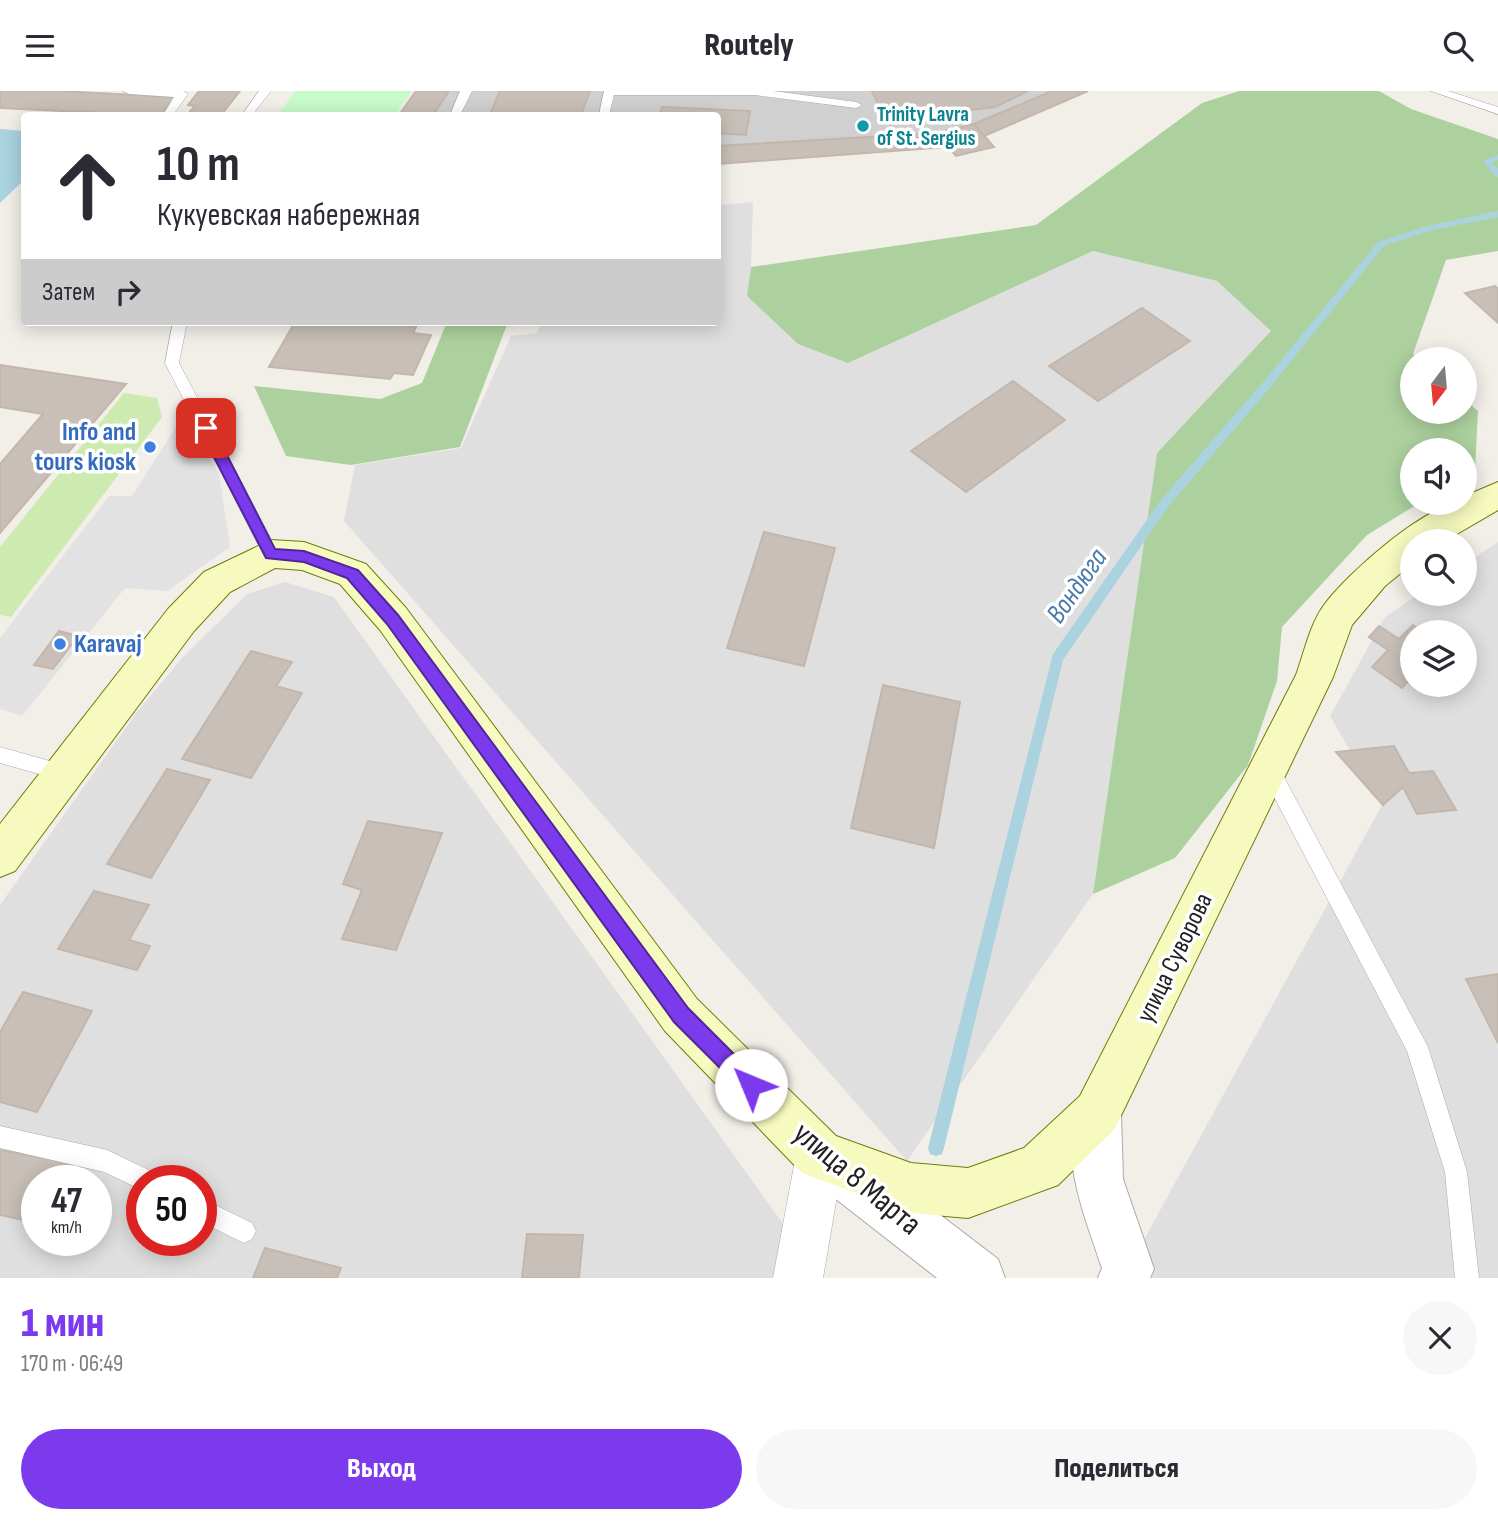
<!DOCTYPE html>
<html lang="ru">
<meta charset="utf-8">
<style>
:root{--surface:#fff;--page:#f7f7f7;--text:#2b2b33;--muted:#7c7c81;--accent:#7c3aed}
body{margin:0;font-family:"Sofia Sans Condensed",sans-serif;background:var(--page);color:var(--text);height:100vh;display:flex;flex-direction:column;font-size:26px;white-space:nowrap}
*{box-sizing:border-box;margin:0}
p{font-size:23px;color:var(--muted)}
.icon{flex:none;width:38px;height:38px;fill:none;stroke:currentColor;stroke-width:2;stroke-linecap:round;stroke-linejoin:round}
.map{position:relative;height:1187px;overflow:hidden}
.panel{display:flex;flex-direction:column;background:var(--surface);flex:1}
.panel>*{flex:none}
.hud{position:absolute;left:21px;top:21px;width:700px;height:214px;border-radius:7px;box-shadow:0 4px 18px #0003;background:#fff;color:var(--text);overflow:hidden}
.needle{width:46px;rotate:196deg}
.fabs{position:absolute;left:1400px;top:256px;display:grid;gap:14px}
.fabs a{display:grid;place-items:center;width:77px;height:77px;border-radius:50%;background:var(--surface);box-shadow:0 4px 18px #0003;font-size:35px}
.speed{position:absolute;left:21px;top:1074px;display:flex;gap:14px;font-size:35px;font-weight:700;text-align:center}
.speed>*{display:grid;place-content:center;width:91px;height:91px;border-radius:50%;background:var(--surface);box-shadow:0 4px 18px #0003;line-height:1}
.speed small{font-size:18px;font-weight:400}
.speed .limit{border:10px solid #d22;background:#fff;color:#111}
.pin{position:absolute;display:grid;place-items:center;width:60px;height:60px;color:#fff;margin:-30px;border-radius:14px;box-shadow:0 4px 10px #0006}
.me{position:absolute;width:77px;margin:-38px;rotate:315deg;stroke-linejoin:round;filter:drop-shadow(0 0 5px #0008)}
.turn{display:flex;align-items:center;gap:24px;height:147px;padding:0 21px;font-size:32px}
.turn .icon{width:91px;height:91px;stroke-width:2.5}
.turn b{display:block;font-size:49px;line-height:60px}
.then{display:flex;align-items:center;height:66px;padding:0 21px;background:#0003;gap:14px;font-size:26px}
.round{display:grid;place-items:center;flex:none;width:74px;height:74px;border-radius:37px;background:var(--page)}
.summary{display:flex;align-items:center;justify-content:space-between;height:119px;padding:0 21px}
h1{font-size:42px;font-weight:800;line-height:52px;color:var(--accent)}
.button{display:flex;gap:14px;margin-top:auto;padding:14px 21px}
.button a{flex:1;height:80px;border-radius:42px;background:var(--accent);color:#fff;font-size:28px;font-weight:800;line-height:80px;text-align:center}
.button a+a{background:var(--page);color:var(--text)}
header{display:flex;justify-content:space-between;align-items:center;height:91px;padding:0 21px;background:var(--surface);font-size:32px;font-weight:800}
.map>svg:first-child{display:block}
.residential{fill:#e0dfdf;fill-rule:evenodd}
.religious{fill:#d0d0d0}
.grass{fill:#cdebb0}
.forest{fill:#add19e}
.park{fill:#c8facc}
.parking{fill:#e2e2e2}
.water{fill:#aad3df}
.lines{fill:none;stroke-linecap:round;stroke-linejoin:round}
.stream{fill:#aad3df;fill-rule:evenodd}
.building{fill:#c7bfb8;stroke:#c4b6ab;stroke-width:2}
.service-casing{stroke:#a9a9a9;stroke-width:1}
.minor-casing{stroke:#a9a9a9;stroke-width:1}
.tertiary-casing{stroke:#a9a9a9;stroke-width:2}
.secondary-casing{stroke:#707d05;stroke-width:2}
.service{fill:#fff;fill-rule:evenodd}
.minor{fill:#fff;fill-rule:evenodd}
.tertiary{fill:#fff;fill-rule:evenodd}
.secondary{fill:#f7fabf;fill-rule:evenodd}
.route{fill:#7c3aed;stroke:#51269a;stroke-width:2}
.culture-dot{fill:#0f9aa8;stroke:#fff;stroke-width:2.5}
.shop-dot{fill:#3f7fe0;stroke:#fff;stroke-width:2.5}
.labels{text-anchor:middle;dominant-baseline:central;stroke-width:7;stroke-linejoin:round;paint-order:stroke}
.far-culture-label{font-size:21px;font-weight:bold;fill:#0d838f;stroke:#fff;text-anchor:start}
.shop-label{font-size:26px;font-weight:bold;fill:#366cbe;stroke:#fff;text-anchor:end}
.street-label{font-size:26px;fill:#222;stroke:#fff}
.water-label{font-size:28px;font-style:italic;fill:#4a7aab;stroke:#fff}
.near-street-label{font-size:32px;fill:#222;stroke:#fff}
</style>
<header><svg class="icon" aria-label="menu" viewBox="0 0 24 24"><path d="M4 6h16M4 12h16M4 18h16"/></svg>Routely<svg class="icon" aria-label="search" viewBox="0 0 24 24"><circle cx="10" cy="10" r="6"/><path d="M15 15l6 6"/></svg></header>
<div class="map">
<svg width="1498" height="1187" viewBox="0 0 1498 1187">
<rect width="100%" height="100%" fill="#f2efe9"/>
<g class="residential">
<polygon points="753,111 751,176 747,205 848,272 1093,160 1217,190 1272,240 1157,362 1093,803 907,1070 344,430 355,374 461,357 511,245 537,242 542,231 718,231 718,114"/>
<path d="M1498,451V1187H1123L1382,714L1330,625L1385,526L1420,502H1465V473ZM1412,541H1465V593H1412Z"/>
<path d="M285,491L334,506L822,1187H0V814L137,621L183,566L247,503ZM37,1090H96V1150H37ZM142,1090H201V1150H142Z"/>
</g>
<polygon class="religious" points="416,0 1088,0 985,45 994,56 956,65 948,56 718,73 718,24 399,24"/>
<polygon class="grass" points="124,302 157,307 162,326 11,526 0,524 0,456"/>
<g class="forest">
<polygon points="1239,0 1379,0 1411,18 1498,48 1498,160 1446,169 1413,263 1419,268 1412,268 1412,320 1465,320 1465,309 1478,320 1475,378 1465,384 1465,359 1412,359 1412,411 1421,411 1367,444 1282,536 1277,590 1248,674 1175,767 1093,803 1157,362 1271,240 1217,190 1093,160 848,272 798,253 747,205 751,176 1036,134 1202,12"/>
<polygon points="447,231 508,231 460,356 351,374 286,365 254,295 380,308 422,292"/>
</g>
<polygon class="park" points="295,0 412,0 395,24 278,24"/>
<polygon class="parking" points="181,328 219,382 230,456 167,500 125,497 22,625 0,618 0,547 109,405 132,405"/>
<polygon class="water" points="0,38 24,40 24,89 0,112"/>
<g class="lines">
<g class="stream">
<polygon points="1498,64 1498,69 1492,71 1498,78 1498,86 1495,85 1483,70"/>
<polygon points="1498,120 1498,126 1432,139 1384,155 1272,294 1168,416 1063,569 944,1057 942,1063 936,1065 930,1063 928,1057 1053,563 1160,410 1264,290 1378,151 1427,135"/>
</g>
</g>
<g class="building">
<polygon points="0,0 58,0 175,6 161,24 145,24 0,17"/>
<polygon points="199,0 240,0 221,24 187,24 195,15 188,14"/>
<polygon points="416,0 449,0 433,24 399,24"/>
<polygon points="500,0 590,0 581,24 490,23"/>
<polygon points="872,0 1028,0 995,16 886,29"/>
<polygon points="1052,0 1088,0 984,45 974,33"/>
<polygon points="662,16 750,20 746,44 718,42 718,24 660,24"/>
<polygon points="974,33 994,56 956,65 936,42"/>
<polygon points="936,42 948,56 718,73 718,55"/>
<polygon points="1495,195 1498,198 1498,232 1465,202"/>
<polygon points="1142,217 1190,250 1098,310 1049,275"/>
<polygon points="295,231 369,231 416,236 413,242 431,244 413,284 394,282 390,288 269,276"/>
<polygon points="0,274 126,293 0,442 0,373 43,323 0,316"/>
<polygon points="1013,290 1065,329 966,401 911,360"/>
<polygon points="764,441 835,457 804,575 727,557"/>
<polygon points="1413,534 1424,541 1412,541 1412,586 1402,597 1372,576 1388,559 1369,546 1379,535 1399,548"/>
<polygon points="59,540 78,545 53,578 34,574"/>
<polygon points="251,560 292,571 276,595 302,602 251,687 182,668"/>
<polygon points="883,594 960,611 934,757 851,737"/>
<polygon points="1394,655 1409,682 1433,680 1456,719 1417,723 1403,696 1383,714 1336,661"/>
<polygon points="167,678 210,689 151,787 107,773"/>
<polygon points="368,730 442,742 396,859 342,848 362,799 343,793"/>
<polygon points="94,800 149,814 129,849 150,855 137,879 58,858"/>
<polygon points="1498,883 1498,952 1466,888"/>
<polygon points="23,901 92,920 37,1021 0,1011 0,941"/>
<polygon points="0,1059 82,1074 75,1090 37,1090 37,1132 0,1124"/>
<polygon points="527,1143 583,1144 579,1187 522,1187"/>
<polygon points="265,1157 341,1177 337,1187 253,1187"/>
</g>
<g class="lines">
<defs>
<g id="service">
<polygon points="123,0 183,0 188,3 173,24 163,24 174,6 129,3"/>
<polygon points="259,0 271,0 252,24 242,24"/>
<polygon points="460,0 472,0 460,24 450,24"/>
<polygon points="604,0 773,0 856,11 862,14 856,17 755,4 614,4 609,24 599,24"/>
<polygon points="1431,0 1448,0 1498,16 1498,23"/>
<polygon points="173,231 187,231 179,272 279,463 277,467 265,467 165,272"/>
<polygon points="0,656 64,674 71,676 73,682 71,688 64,690 0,672"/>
<polygon points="1269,669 1276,671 1428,956 1467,1081 1479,1187 1455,1187 1445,1081 1407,960 1262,683 1260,677 1262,671"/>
<polygon points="0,1035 107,1059 155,1082 158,1090 142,1090 142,1099 104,1081 0,1057"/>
<polygon points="201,1107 252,1132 256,1140 252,1148 244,1152 201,1131"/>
</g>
<polygon id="minor" points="820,1040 837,1047 844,1064 823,1187 773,1187 796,1064 803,1047"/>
<g id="tertiary">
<path d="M1097,998L1114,1005L1121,1022L1123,1088L1154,1178L1150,1187H1098L1102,1177C1084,1123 1057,1061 1080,1005Z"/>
<polygon points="841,1055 859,1062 998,1168 1005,1187 937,1187 823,1098 816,1080 823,1062"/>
</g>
<path id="secondary" d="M1498,391V419L1445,450H1412V473L1385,495L1352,534L1333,586L1114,1039L1058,1094L968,1127L911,1122L802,1082L665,940L380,539L340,493L302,479L275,477L230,501L194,540L15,780L0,786V733L168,518L204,481L271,449L304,451L366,473L406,517L697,908L836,1045L911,1072L968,1077L1024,1057L1080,1005L1296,584C1304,562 1310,533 1324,514C1347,483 1427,411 1465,411V405Z"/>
</defs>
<use href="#service" class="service-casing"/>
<use href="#minor" class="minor-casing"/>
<use href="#tertiary" class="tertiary-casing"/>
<use href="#secondary" class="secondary-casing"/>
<use href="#service" class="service"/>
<use href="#minor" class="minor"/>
<use href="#tertiary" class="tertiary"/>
<use href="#secondary" class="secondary"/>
</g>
<polygon class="route" points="206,332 213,337 275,458 304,460 358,479 398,524 688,917 758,987 761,994 758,1001 751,1004 744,1001 674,931 387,533 347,487 304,471 266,467 199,337"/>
<circle class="culture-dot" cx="863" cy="35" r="7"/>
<g class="shop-dot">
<circle cx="150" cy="356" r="7"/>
<circle cx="60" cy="553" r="7"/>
</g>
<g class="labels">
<g class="far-culture-label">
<text x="877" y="23">Trinity Lavra<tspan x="877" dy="24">of St. Sergius</tspan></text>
</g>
<g class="shop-label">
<text x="136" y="341">Info and<tspan x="136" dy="30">tours kiosk</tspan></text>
<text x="74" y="553" text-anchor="start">Karavaj</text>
</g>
<g class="street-label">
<text transform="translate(1175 867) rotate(-64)">улица Суворова</text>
</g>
<g class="water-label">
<text transform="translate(1077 495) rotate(-55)">Вондюга</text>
</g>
<g class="near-street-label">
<text transform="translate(857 1088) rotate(40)">улица 8 Марта</text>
</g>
</g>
</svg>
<div class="fabs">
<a><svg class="needle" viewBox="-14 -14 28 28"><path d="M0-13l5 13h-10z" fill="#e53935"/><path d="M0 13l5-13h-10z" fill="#7c7c81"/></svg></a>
<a><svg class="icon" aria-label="sound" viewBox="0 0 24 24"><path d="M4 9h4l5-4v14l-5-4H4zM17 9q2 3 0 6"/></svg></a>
<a><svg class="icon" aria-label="search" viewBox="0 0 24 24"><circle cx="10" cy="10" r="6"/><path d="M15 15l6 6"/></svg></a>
<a><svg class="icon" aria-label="layers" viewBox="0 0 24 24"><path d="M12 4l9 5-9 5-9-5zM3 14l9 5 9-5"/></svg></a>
</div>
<div class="speed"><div>47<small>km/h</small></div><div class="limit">50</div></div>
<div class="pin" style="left:206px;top:337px;background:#d93025"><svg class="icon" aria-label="arrive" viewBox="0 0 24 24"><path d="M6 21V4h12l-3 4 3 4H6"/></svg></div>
<svg class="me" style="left:751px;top:994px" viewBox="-20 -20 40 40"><circle r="19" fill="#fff"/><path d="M0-13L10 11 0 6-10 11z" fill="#7c3aed"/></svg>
<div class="hud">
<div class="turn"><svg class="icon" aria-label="ahead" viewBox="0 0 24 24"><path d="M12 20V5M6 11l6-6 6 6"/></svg><div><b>10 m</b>Кукуевская набережная</div></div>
<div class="then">Затем<svg class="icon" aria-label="right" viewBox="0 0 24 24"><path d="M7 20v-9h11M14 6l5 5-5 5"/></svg></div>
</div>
</div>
<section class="panel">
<div class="summary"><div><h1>1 мин</h1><p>170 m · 06:49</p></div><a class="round"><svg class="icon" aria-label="close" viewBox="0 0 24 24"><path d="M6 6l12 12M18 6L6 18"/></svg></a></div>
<div class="button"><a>Выход</a><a>Поделиться</a></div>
</section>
